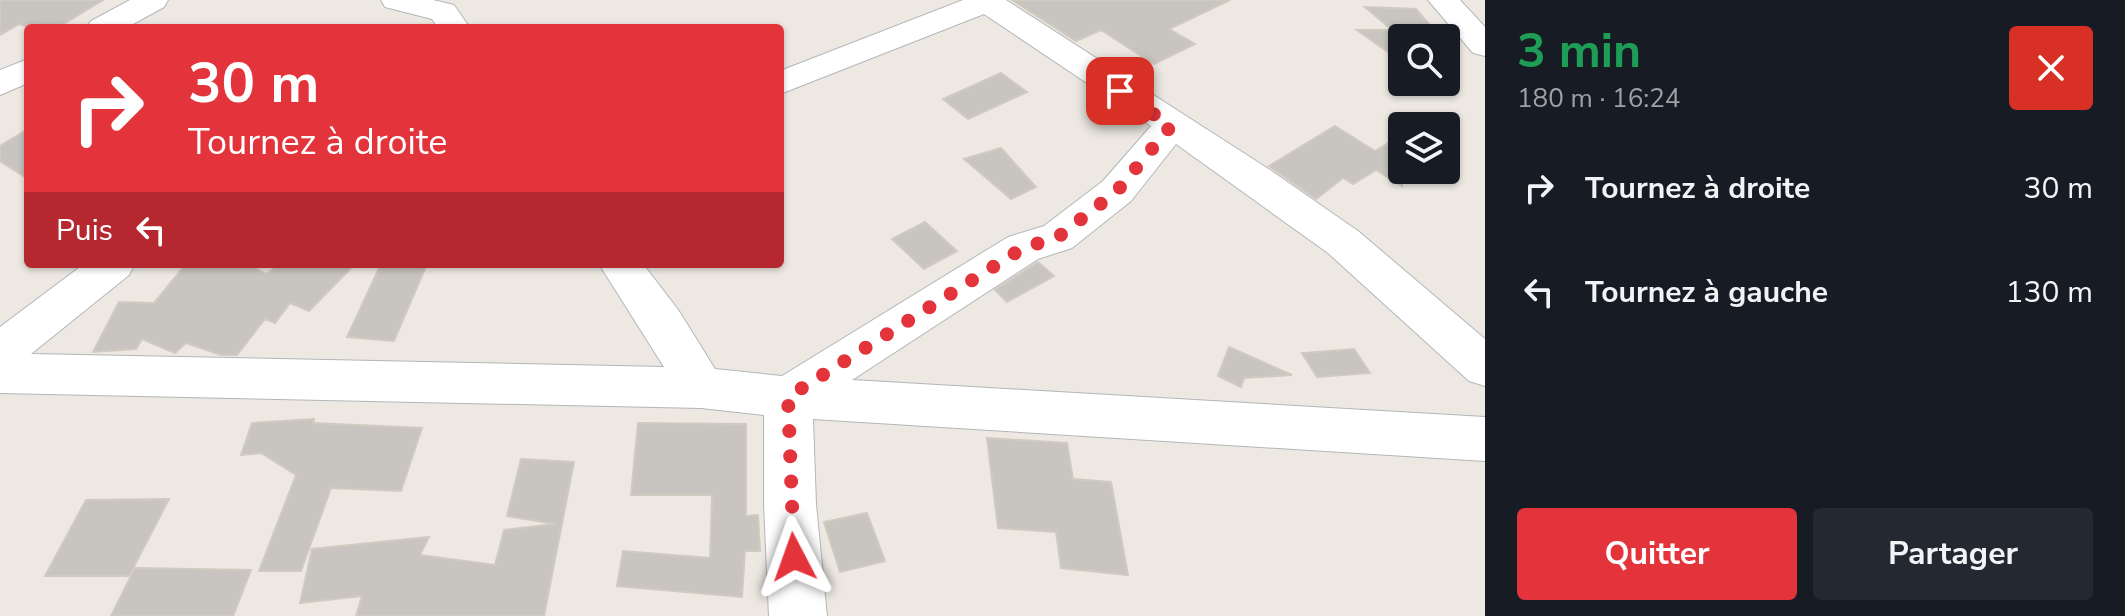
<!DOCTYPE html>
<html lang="fr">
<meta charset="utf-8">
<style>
:root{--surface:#171b24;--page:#242831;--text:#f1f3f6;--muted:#9ea1a6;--accent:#e3333b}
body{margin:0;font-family:"Nunito Sans",sans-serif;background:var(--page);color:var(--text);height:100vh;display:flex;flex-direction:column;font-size:30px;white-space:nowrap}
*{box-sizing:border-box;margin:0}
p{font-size:26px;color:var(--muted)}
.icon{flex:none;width:44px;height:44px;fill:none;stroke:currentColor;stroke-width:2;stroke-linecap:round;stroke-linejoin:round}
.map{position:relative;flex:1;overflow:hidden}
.details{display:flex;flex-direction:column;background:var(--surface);width:640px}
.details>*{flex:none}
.hud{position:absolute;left:24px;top:24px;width:760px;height:244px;border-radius:8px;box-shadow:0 2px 6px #0004;background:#e3333b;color:#fff;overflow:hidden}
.fabs{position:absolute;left:1388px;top:24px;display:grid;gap:16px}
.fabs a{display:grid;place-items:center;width:72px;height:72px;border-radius:8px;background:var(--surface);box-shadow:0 2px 6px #0004;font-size:40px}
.pin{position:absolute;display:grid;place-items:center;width:68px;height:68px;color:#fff;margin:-34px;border-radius:16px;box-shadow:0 4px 12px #0006}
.me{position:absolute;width:88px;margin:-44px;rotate:356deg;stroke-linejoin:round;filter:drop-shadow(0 0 6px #0008)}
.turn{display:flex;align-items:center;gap:28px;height:168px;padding:0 32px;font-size:36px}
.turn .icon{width:104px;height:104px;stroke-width:2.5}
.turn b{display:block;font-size:56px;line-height:68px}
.then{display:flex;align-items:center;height:76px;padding:0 32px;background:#0003;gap:16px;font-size:30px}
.round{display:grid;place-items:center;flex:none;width:84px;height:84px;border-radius:8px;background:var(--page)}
.summary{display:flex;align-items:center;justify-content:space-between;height:136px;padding:0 32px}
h1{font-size:48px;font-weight:700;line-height:60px;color:#1e9e55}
.button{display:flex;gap:16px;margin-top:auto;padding:16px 32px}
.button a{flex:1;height:92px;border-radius:8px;background:var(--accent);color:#fff;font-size:32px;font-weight:700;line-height:92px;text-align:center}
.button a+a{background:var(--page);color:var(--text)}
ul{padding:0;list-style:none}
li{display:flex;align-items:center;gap:24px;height:104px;padding:0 32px}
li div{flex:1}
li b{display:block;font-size:30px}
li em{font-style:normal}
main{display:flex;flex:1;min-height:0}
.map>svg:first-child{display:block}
.building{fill:#c8c4bf;stroke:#d1cac1;stroke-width:2}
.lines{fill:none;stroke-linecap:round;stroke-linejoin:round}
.minor-casing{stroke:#b3b6b9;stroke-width:2}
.minor{fill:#fff;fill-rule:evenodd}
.route{stroke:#e3333b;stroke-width:14;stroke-dasharray:0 25.2}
</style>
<main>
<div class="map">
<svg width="1485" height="616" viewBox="0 0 1485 616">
<rect width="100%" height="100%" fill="#ede9e2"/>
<g class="building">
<polygon points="0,0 103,0 57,28 32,28 19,24 0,35"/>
<polygon points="1012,0 1230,0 1169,29 1195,44 1154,64 1101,30 1076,41"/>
<polygon points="1365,7 1416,9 1441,38 1402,38 1402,62 1357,30 1392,30"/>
<polygon points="1001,73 1027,92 968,119 943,99"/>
<polygon points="1335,126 1375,151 1402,135 1402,186 1376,170 1353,184 1343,178 1316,199 1269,166"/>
<polygon points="28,129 28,179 0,161 0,146"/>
<polygon points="1001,148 1036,187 1011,199 964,159"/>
<polygon points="925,222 957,251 924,269 892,239"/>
<polygon points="1038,262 1054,276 1007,302 995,290"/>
<polygon points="186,264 247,264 266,274 280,264 355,264 309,311 290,303 275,323 265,319 237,355 221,355 186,343 175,353 142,339 136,349 93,352 119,302 154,303"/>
<polygon points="381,264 427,264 394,341 347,337"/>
<polygon points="1229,347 1292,375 1244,378 1241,387 1218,376"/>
<polygon points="1354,349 1370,373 1317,377 1302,353"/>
<polygon points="314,419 313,423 422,428 401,491 331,488 301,571 259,571 296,475 261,453 241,455 252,423"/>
<polygon points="638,423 746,424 746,516 758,515 760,551 745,551 742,597 617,586 623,551 710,558 712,495 631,495"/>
<polygon points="987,438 1067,443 1073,479 1111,482 1128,575 1061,568 1056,532 998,528"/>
<polygon points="521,459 574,462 544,616 356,616 362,596 300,603 312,549 429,537 420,555 495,565 504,530 555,524 507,516"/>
<polygon points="169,499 129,576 45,576 86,500"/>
<polygon points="867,513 885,561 840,572 824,522"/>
<polygon points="135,568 251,570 233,616 111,616"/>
</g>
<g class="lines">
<defs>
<g id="minor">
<polygon points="130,0 168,0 164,7 126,28 86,28 91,21"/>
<polygon points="381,0 433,0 454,5 470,28 438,28 432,19 385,7"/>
<polygon points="963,0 1006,0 1270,170 1358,231 1485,339 1485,386 1469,381 1328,253 1176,144 1131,201 1072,248 1038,259 852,380 1485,417 1485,461 813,419 816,504 827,616 769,616 764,504 764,415 701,408 0,393 0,327 84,264 135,264 129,275 31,354 664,367 599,264 643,264 679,311 715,369 782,376 1008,237 1044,226 1103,181 1151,126 984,14 780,94 780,71"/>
<polygon points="1428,0 1460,0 1485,27 1485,56 1473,53"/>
<polygon points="28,59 28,83 0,95 0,70"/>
</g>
</defs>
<use href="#minor" class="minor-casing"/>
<use href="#minor" class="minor"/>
</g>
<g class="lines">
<polyline class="route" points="794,557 788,397 1023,248 1058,237 1117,191 1171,126 1120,91"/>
</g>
</svg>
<div class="fabs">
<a><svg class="icon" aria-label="search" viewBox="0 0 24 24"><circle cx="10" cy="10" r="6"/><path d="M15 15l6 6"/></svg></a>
<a><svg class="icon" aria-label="layers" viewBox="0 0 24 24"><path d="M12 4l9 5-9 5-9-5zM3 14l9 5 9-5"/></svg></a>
</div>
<div class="pin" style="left:1120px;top:91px;background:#d93025"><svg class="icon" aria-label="arrive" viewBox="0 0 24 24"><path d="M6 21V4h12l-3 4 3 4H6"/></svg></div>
<svg class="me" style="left:794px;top:557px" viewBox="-20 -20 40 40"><path d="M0-17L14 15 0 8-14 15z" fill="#e3333b" stroke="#fff" stroke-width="4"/></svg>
<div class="hud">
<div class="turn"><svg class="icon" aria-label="right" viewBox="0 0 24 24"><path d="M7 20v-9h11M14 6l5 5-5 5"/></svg><div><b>30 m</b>Tournez à droite</div></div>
<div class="then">Puis<svg class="icon" aria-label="left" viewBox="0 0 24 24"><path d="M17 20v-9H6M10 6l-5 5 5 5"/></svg></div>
</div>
</div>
<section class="details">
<div class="summary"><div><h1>3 min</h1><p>180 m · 16:24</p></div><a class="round" style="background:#d93025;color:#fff"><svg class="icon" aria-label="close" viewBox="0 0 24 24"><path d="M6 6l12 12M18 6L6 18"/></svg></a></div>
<ul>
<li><svg class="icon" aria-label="right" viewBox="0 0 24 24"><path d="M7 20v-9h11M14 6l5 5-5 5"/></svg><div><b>Tournez à droite</b></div><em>30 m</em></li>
<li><svg class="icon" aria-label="left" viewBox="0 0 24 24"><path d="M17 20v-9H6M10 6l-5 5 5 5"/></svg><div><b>Tournez à gauche</b></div><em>130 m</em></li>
</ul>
<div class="button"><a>Quitter</a><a>Partager</a></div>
</section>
</main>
